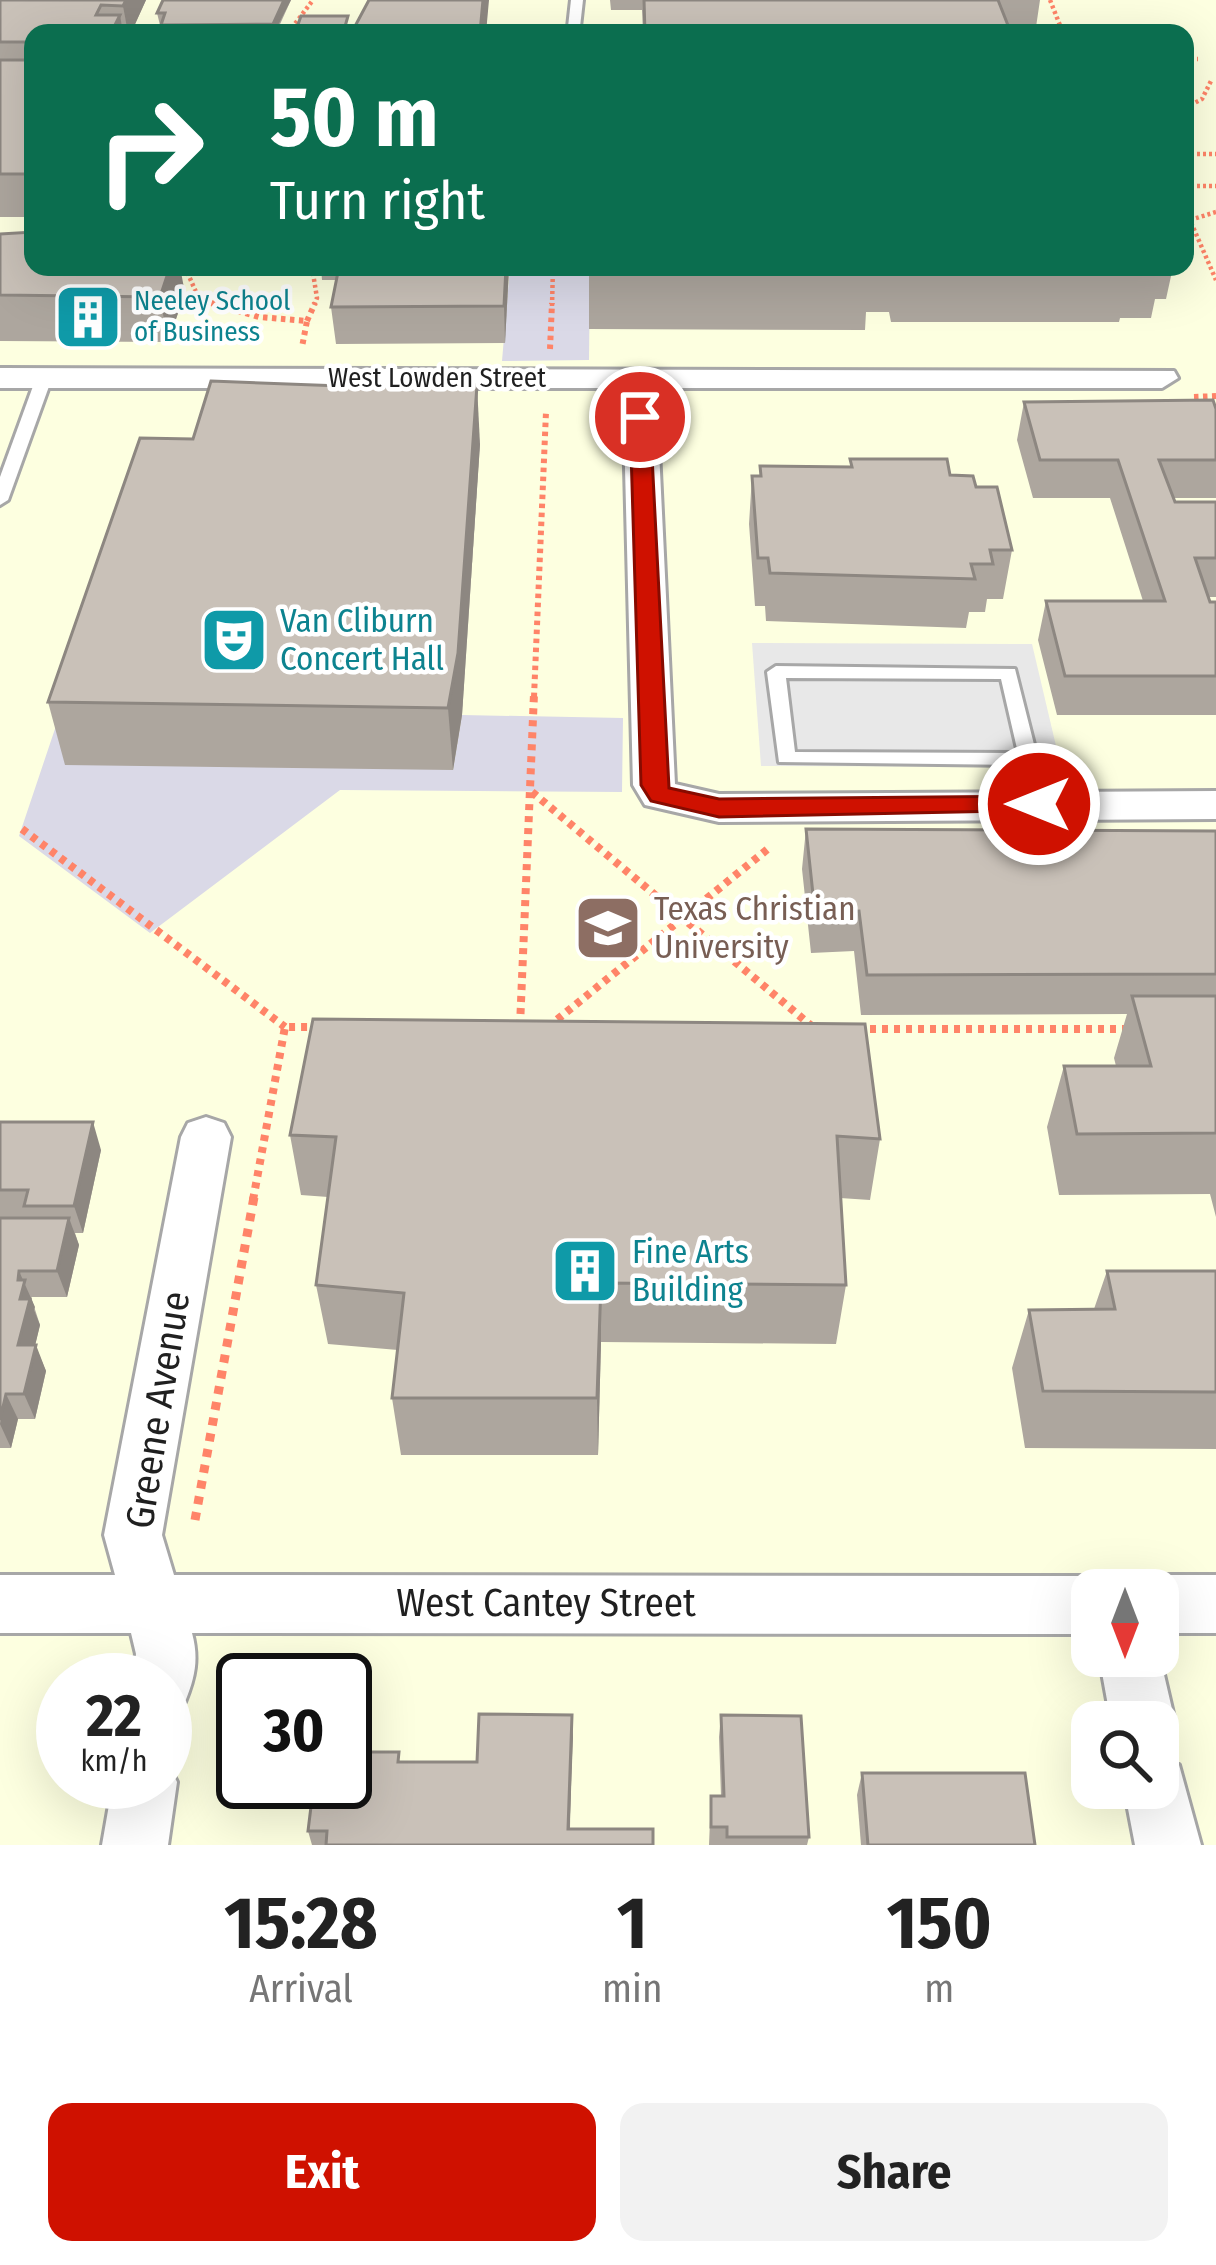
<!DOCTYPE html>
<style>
:root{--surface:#fff;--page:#f2f2f2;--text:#222;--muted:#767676;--accent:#cf1100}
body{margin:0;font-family:"Fira Sans Condensed",sans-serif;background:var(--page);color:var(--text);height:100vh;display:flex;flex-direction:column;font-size:45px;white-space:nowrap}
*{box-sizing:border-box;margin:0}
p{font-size:39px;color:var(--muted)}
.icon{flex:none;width:66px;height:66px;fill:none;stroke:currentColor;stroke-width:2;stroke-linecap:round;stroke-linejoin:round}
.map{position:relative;height:1845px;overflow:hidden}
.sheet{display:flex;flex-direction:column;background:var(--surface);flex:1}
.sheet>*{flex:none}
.guide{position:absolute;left:24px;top:24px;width:1170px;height:252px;border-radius:24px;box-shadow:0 12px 48px #0002;background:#0b6e4f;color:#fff;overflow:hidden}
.needle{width:78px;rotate:180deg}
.tools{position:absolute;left:1071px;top:1569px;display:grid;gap:24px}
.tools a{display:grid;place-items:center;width:108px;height:108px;border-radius:24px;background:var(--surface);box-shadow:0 12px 48px #0002;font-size:60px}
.speed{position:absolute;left:36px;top:1653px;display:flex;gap:24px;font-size:60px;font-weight:700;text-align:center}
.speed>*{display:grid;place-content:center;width:156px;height:156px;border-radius:50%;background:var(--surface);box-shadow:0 12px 48px #0002;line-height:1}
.speed small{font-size:30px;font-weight:400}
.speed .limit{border:6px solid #111;border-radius:18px;background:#fff;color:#111}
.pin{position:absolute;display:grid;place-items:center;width:102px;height:102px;color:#fff;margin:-51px;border:6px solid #fff;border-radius:50%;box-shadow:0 3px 12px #0007}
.me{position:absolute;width:132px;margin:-66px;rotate:270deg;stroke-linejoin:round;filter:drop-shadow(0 0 9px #0008)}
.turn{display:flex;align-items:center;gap:42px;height:252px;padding:0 48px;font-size:54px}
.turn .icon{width:156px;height:156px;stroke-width:2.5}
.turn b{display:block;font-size:84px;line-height:102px}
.eta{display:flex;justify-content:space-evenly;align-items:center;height:204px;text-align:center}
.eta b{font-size:72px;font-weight:700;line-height:84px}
.primary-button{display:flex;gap:24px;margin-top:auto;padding:24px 48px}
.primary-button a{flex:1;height:138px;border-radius:24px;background:var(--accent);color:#fff;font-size:48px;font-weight:700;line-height:138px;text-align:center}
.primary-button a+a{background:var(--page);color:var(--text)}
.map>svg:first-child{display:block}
.education{fill:#fdffe0;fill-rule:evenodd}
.parking{fill:#e8e8e8}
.plaza{fill:#dad9e7}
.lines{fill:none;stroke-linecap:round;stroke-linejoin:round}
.service-casing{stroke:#a7a7a7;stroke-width:6}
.minor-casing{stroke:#a7a7a7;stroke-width:6}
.path-far3{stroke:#ff8468;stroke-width:4.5;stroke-dasharray:3 3;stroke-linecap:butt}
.path-far2{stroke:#ff8468;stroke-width:6;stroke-dasharray:4.5 4.5;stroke-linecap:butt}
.path-far1{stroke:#ff8468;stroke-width:8;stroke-dasharray:6 6;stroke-linecap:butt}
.path{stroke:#ff8468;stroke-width:9;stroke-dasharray:8 8;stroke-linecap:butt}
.service{fill:#fff;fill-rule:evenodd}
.minor{fill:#fff;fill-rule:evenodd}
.wall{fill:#ada69e}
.shaded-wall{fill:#8d8781}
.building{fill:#c9c1b8;stroke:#8d8781;stroke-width:3}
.route{fill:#cf1100;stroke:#870b00;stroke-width:3}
.labels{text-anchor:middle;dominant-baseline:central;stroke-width:9;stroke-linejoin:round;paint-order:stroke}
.far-culture-label{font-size:27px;fill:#0d838f;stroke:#fff;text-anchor:start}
.far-street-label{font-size:27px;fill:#202020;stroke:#fff}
.culture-label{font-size:33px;fill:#0d838f;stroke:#fff;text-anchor:start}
.education-label{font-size:33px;fill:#785e54;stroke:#fff;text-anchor:start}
.near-street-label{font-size:39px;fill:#202020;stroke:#fff}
</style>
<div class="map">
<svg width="1216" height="1845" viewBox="0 0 1216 1845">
<rect width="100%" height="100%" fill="#f1eee5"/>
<path class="education" d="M0,0H1216V1845H0ZM33,33H1185V267H33ZM1092,1590H1158V1656H1092ZM63,1680H165V1782H63ZM243,1680H345V1782H243ZM1092,1722H1158V1788H1092Z"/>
<polygon class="parking" points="752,643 1032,644 1061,767 761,766"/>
<g class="plaza">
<polygon points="510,267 590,267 589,360 502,361"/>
<polygon points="61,711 453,770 462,715 623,718 622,792 340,790 150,933 19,836"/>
</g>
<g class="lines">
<defs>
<g id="service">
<polygon points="571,0 583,0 580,27 574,30 568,27"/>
<polygon points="44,373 52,378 8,500 0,505 0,477 36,378"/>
<path d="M776,666L1015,669L1049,804L1046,809H1032L1020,765L779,762L767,672ZM786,678L1001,679L1018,753L795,752Z"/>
</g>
<g id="minor">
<polygon points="0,368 1174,371 1178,378 1162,388 656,388 675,784 719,794 1216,791 1216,819 719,822 645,805 633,785 623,388 0,388"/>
<path d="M206,1117L224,1123L231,1137L162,1535L174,1575L1092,1576L1113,1584L1116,1590H1092V1634L192,1633C199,1659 195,1677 185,1702L165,1710V1680H132L136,1654L131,1633H0V1575H115L104,1535L181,1137L188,1123Z"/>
<polygon points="1158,1575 1216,1575 1216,1633 1158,1633 1158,1590 1134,1590 1137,1583"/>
<polygon points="1158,1649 1175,1722 1165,1744 1158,1747 1158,1722 1111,1722 1099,1656 1158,1656"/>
<polygon points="1158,1757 1179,1765 1201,1845 1135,1845 1124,1788 1158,1788"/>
<polygon points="165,1758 177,1782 168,1845 102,1845 113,1782 165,1782"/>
</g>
</defs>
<use href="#service" class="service-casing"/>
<use href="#minor" class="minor-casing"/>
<g class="path-far3">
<polyline points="1050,0 1063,33"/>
<polyline points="288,33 313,0"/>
<polyline points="1185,59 1198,59"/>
<polyline points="1185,108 1202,99 1211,81"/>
<polyline points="1185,154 1216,154"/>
<polyline points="1185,186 1216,186"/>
<polyline points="1216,212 1190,220 1216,280"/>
<polyline points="185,267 199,299 221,306"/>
<polyline points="312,267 317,298 314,306"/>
<polyline points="552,306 553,267"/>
</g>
<g class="path-far2">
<polyline points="211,303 259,317 307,321 302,347"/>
<polyline points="307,321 315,303"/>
<polyline points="550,349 552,303"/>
<polyline points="1194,397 1216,396"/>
<polyline points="534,697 546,412"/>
</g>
<g class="path-far1">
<polyline points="532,792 814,1028"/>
<polyline points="22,829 285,1027"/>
<polyline points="520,1026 534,694"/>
<polyline points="548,1027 769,848"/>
<polyline points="858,1029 1131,1029"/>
<polyline points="253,1200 285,1027 321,1027"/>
</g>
<polyline class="path" points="195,1520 254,1197"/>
<use href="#service" class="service"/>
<use href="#minor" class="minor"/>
</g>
<g class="wall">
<polygon points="0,0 146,0 131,33 33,33 33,217 0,217"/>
<polygon points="163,0 291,0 276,33 162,33 157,13"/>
<polygon points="610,0 1040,0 1036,27 1009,27 1011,33 643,33 642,10 611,10"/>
<polygon points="0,234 185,293 168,342 0,341"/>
<polygon points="321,267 509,267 505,343 336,344 331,307 336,280 322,280"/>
<polygon points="589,267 1173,267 1166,299 1155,299 1151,318 1120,318 1119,322 891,322 889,312 866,312 865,330 589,329"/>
<polygon points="1024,402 1216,409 1216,498 1173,498 1175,502 1216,502 1216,597 1208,597 1210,602 1216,602 1216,715 1057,715 1038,640 1046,601 1143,601 1110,498 1033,498 1017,440"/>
<polygon points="193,439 480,444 462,715 453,770 65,765 48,702"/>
<polygon points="850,459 950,475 976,487 1012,550 1003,599 987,599 985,612 969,612 966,628 766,621 765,606 755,606 749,524 752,476 760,476 760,466 850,467"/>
<polygon points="806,829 1216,831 1216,1217 1210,1194 1059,1195 1047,1127 1064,1066 1116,1066 1114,1058 1127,1014 861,1015 854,951 811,953 802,869"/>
<polygon points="313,1019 880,1139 870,1200 840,1198 846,1285 836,1344 601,1342 598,1455 401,1455 392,1398 398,1350 328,1344 316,1285 328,1197 301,1195 290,1135"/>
<polygon points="0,1122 101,1150 83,1233 75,1233 79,1245 67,1297 31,1297 40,1325 35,1345 46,1371 35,1419 18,1419 11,1448 0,1448"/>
<polygon points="1107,1271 1216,1271 1216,1449 1025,1448 1012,1368 1029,1310 1094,1309"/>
<polygon points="572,1715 570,1829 653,1845 312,1845 308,1831 401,1762 477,1762"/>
<polygon points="721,1715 809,1837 807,1845 709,1845 711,1796 721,1796 719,1737"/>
<polygon points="862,1773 1035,1845 861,1845 857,1795"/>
</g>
<g class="shaded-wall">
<polygon points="126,0 146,0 131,33 128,33 123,6"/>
<polygon points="284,0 291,0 274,33 273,24"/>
<polygon points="483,0 489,0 486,33 480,33"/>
<polygon points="120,15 123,33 111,33"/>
<polygon points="170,267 180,267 185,293 168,342 160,297"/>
<polygon points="506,267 509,267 505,343 504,306"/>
<polygon points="477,385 480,444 462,715 453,770 448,708"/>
<polygon points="93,1122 101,1150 83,1233 74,1206"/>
<polygon points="69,1218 79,1245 67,1297 57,1271"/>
<polygon points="19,1271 35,1307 34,1310 40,1325 29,1371 18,1345"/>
<polygon points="601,1283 601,1342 598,1455 597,1398"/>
<polygon points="36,1345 46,1371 35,1419 24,1394"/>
<polygon points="6,1394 18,1419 11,1448 0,1424"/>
<polygon points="572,1715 573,1737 569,1845 568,1829"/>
</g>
<g class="building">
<polygon points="0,0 126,0 123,6 101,5 96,15 120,15 111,33 33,33 33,42 0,42"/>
<polygon points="163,0 284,0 273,24 161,25 165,13 157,13"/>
<polygon points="369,0 483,0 480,33 295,33 301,16 348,16 344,30 353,30"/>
<polygon points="644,0 998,0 1011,33 645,33"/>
<rect x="0" y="60" width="33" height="114"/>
<polygon points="33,232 33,267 170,267 160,297 0,295 0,234"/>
<polygon points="339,267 506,267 504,306 331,307"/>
<polygon points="589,267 869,267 871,272 589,272"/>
<polygon points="211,381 368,387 477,385 458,653 448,708 48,702 140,438 193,439"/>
<polygon points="1213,400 1216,409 1216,460 1159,460 1175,502 1216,502 1216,558 1195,558 1210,602 1216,602 1216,676 1065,676 1046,601 1165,601 1118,460 1040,460 1024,402"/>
<polygon points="850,459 947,459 950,475 973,476 976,487 997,487 1012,550 990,550 993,564 971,564 975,579 770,573 768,558 758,558 752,476 761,476 760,466 852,467"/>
<polygon points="806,829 1216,831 1216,974 867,975 859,911 815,913"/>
<polygon points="1132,996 1216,996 1216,1133 1077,1134 1064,1066 1151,1066"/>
<polygon points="313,1019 865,1024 880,1139 837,1136 846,1285 601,1283 597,1398 392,1398 404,1293 316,1285 336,1137 290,1135"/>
<polygon points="0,1122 93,1122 74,1206 24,1206 28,1190 0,1190"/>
<polygon points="0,1218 69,1218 57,1271 19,1271 18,1280 25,1280 20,1299 30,1299 18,1345 36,1345 24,1394 6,1394 0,1420"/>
<polygon points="1107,1271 1216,1271 1216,1392 1043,1391 1029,1310 1115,1309"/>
<polygon points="479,1714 572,1715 568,1829 653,1829 653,1845 326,1845 327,1831 308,1831 314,1782 345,1782 345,1752 399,1752 398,1762 477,1762"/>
<polygon points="721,1715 801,1716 809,1837 727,1837 727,1827 711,1827 711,1796 724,1796"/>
<polygon points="862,1773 1025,1773 1035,1845 868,1845"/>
</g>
<polygon class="route" points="640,411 650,417 669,788 719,799 1039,796 1048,798 1052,804 1048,810 719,817 651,801 641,785 630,417"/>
<defs>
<symbol id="building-square" viewBox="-11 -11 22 22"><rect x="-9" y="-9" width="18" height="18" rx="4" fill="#0f9aa8" stroke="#fff"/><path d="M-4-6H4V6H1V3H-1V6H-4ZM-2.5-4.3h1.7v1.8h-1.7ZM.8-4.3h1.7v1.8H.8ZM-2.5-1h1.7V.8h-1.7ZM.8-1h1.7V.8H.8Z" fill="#fff"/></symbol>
<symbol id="theatre-square" viewBox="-11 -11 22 22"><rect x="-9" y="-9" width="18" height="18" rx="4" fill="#0f9aa8" stroke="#fff"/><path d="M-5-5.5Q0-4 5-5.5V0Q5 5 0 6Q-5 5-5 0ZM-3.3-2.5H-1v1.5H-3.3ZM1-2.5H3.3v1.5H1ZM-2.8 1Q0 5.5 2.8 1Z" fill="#fff"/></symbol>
<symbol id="university-square" viewBox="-11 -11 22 22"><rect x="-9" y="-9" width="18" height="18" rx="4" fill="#8d6e63" stroke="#fff"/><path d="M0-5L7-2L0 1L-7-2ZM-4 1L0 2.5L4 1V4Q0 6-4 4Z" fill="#fff"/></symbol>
</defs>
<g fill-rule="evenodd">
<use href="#building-square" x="50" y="279" width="76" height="76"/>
<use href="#theatre-square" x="196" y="602" width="76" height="76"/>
<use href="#university-square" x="570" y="890" width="76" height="76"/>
<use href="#building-square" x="547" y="1233" width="76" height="76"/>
</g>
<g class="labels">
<g class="far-culture-label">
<text x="134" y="301">Neeley School<tspan x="134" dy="31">of Business</tspan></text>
</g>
<g class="far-street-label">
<text x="437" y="378">West Lowden Street</text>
</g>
<g class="culture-label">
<text x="280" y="621">Van Cliburn<tspan x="280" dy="38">Concert Hall</tspan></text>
<text x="632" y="1252">Fine Arts<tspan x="632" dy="38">Building</tspan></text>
</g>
<g class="education-label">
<text x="654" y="909">Texas Christian<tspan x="654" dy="38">University</tspan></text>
</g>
<g class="near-street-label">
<text transform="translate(158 1410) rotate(-81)">Greene Avenue</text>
<text x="546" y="1603">West Cantey Street</text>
</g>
</g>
</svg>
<div class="tools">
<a><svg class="needle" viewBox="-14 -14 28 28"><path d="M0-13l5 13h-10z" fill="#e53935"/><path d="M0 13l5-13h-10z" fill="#767676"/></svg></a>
<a><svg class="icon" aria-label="search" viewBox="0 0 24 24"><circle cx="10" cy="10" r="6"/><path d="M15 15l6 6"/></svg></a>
</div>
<div class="speed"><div>22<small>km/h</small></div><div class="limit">30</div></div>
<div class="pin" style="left:640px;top:417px;background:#d93025"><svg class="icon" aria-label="arrive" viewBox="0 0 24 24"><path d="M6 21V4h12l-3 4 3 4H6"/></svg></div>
<svg class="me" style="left:1039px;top:804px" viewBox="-20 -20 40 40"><circle r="17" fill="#cf1100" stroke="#fff" stroke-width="3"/><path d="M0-11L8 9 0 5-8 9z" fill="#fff"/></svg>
<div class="guide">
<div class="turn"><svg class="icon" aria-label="right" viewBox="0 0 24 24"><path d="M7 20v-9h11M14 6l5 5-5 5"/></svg><div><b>50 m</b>Turn right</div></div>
</div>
</div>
<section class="sheet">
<div class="eta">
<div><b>15:28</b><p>Arrival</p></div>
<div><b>1</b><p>min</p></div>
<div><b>150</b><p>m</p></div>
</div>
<div class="primary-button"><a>Exit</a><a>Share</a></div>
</section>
